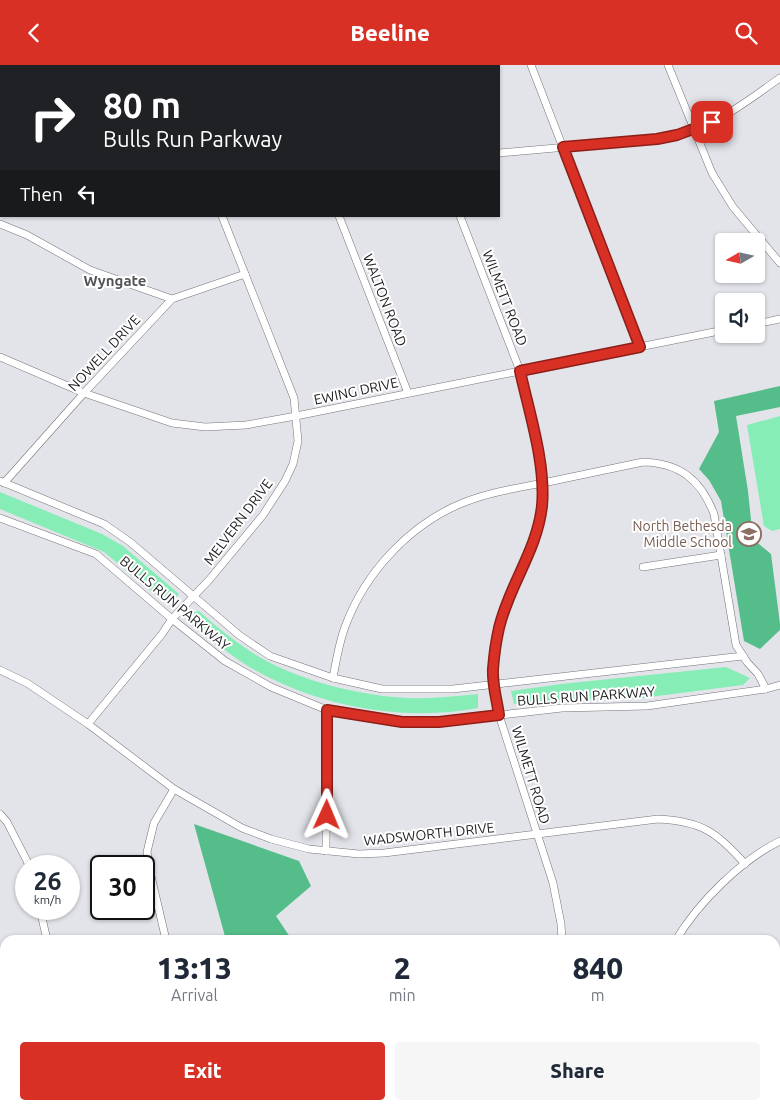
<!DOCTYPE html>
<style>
:root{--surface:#fff;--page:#f6f6f7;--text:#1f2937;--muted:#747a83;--accent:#d93025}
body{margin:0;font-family:Ubuntu,sans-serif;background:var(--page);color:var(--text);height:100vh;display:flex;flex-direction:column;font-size:19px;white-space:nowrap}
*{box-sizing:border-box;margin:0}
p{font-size:16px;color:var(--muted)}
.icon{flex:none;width:28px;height:28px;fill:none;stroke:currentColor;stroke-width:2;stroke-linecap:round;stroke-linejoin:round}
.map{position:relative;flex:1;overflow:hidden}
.details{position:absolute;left:0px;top:870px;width:780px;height:175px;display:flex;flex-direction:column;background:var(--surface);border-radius:15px 15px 0 0;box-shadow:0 1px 4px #0004}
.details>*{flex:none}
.hud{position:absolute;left:0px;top:0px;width:500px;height:152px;box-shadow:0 1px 4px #0004;background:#202124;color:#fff;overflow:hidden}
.needle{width:32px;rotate:261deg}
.buttons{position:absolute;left:715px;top:168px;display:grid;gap:10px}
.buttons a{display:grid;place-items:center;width:50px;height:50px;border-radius:5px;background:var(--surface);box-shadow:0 1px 4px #0004;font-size:25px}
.speed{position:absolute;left:15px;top:790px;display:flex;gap:10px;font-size:25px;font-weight:700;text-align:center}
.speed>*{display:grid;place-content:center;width:65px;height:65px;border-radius:50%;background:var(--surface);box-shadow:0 1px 4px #0004;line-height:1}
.speed small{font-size:12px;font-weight:400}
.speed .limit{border:2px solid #111;border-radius:8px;background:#fff;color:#111}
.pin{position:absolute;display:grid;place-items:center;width:42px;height:42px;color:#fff;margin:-21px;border-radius:10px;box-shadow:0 2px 8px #0006}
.me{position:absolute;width:55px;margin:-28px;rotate:1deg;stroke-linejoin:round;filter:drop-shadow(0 0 4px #0008)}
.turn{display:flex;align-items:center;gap:18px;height:105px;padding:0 20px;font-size:22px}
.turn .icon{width:65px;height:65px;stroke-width:2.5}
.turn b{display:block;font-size:35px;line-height:42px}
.then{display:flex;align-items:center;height:48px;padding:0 20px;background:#0003;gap:10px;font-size:19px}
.eta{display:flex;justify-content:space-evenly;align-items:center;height:85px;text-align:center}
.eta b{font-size:30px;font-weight:800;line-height:35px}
.button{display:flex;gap:10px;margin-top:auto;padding:10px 20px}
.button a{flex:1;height:58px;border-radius:5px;background:var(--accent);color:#fff;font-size:20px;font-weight:800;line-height:58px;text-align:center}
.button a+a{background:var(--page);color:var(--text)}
header{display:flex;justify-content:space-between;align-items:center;height:65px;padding:0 20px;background:var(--accent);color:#fff;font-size:22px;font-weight:800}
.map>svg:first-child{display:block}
.green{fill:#87edb7}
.forest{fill:#54bd89}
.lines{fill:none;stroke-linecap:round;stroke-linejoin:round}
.minor-casing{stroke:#747479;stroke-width:8}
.minor{stroke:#fff;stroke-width:7}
.route-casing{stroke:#8d1f18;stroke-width:12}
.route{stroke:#d93025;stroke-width:9}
.labels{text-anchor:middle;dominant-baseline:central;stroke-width:4;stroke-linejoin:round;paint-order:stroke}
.street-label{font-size:14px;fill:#1e1e21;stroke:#fff}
.education-label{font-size:14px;fill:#785e54;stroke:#fff;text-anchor:end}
.neighbourhood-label{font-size:15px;font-weight:bold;fill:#525257;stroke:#fff}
</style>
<header><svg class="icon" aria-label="back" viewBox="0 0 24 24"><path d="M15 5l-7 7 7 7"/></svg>Beeline<svg class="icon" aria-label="search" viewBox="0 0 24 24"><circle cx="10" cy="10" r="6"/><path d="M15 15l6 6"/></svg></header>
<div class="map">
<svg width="780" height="1045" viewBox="0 0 780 1045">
<rect width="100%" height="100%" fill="#e3e4ea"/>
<g class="green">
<polygon points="780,351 780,464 772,466 764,461 747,360"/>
<polygon points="0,427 102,469 123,481 179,529 168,540 104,487 0,444"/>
<path d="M199,546C219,564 240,581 263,594C304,617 362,631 409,633C432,634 455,631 478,629V643C399,658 308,640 240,596C222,584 206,569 189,555L191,548Z"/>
<polygon points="726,602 750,613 743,620 642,633 564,635 514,639 511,626 561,619"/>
<polygon points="282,1040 353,1040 353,1045 262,1045"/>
</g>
<g class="forest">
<polygon points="780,321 780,342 736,351 748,426 753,474 771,489 780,559 780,565 760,584 744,576 721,436 709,415 699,404 719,367 714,336"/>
<polygon points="194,759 299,796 311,821 276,851 292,875 226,875"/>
</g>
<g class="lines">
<defs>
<g id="minor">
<polyline points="40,0 40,1"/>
<polyline points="162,0 162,1"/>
<polyline points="279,0 280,1"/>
<polyline points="401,0 402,1"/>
<polyline points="531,0 640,282"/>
<polyline points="668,0 712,108 733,142 780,198"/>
<polyline points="0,28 1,28"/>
<path d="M499,88L657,74C675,70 694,65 712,57C736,46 758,28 780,13"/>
<polyline points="339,151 408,328"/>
<polyline points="460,151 520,306 541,401 542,440 537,468 528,492 508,537 499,563 493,606 499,650 553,818 561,859 562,875"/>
<polyline points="0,159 27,170 90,205 172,234"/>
<polyline points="756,259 780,254"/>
<polyline points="0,292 84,328 172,358 205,362 246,360 296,351 724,265"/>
<polyline points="0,416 104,459 130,477 239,570 270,591 333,613 382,624 453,624 743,591"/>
<polyline points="4,418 84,328 172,234 245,209"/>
<polyline points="0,453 96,489 172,554 225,596 271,622 327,645 402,657 439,657 562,643 647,641 766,624 780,620"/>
<polyline points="643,502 721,490"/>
<path d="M0,605L27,618L88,659L174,724L242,763L271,774L309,784L359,789L384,788L658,754C701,756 717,767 745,799"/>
<path d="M333,613C336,596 339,578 345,562C365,507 411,458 465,437C491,427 517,423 543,418C576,411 610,404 643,397C680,398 701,415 714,449L736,580L747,597L758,609L766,624"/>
<polyline points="88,659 162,569 172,554 209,515 263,450 285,416 293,399 298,376 294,333 222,151"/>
<polyline points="0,749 7,757 27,796 29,801"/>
<polyline points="326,786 327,645"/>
<polyline points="40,844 47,875"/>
<polyline points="166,875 151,811 147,787 154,758 174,724"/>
<path d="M676,875C698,838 741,795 780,776"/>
<polyline points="775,933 780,925"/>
<polyline points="775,976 780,976"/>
<polyline points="0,1000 5,999"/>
<polyline points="85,1040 85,1045"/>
<polyline points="212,1040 214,1045"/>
<polyline points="493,1045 521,1045"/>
<polyline points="535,1045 536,1040"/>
</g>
</defs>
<use href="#minor" class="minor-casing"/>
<use href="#minor" class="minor"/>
</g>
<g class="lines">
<defs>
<path id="route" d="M327,750V645L402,657H439L499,650C497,635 492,619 493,604C494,591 496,576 499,563C509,520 537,486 542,441C546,399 529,347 520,306L640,282L563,82L657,74L677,70L712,57"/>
</defs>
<use href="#route" class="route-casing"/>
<use href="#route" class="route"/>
</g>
<defs>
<symbol id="school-ring" viewBox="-11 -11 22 22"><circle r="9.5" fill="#fff" stroke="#8d6e63" stroke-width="1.5"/><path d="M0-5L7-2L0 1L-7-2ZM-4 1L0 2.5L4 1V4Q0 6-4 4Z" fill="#8d6e63"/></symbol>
</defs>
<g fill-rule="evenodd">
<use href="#school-ring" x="735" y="455" width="28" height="28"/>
</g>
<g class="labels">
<g class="street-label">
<text transform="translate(505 233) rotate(69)">WILMETT ROAD</text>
<text transform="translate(385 235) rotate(69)">WALTON ROAD</text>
<text transform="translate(104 288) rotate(-47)">NOWELL DRIVE</text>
<text transform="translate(356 326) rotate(-12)">EWING DRIVE</text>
<text transform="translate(238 457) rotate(-53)">MELVERN DRIVE</text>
<text transform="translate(175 538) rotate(40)">BULLS RUN PARKWAY</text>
<text transform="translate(586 631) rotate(-4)">BULLS RUN PARKWAY</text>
<text transform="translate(531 710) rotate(73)">WILMETT ROAD</text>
<text transform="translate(429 769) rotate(-6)">WADSWORTH DRIVE</text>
</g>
<g class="education-label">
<text x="732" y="461">North Bethesda<tspan x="732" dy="16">Middle School</tspan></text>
</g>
<g class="neighbourhood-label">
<text x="115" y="215">Wyngate</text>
</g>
</g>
</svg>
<div class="buttons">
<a><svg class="needle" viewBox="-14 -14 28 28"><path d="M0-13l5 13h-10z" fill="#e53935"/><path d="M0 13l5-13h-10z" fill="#747a83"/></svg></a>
<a><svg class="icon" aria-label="sound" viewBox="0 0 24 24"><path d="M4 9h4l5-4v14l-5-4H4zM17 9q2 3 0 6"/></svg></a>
</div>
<div class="speed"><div>26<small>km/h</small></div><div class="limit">30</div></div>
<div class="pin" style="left:712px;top:57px;background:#d93025"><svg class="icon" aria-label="arrive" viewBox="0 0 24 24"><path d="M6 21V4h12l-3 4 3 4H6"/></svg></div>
<svg class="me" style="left:327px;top:750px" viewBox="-20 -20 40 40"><path d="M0-17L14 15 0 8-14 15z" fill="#d93025" stroke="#fff" stroke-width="4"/></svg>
<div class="hud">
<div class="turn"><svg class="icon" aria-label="right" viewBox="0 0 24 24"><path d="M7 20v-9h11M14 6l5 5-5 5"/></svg><div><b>80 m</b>Bulls Run Parkway</div></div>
<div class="then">Then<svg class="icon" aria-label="left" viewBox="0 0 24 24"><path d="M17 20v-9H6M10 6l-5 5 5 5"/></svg></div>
</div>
<section class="details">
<div class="eta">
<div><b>13:13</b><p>Arrival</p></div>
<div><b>2</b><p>min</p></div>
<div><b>840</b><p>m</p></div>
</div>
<div class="button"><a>Exit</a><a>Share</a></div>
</section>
</div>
